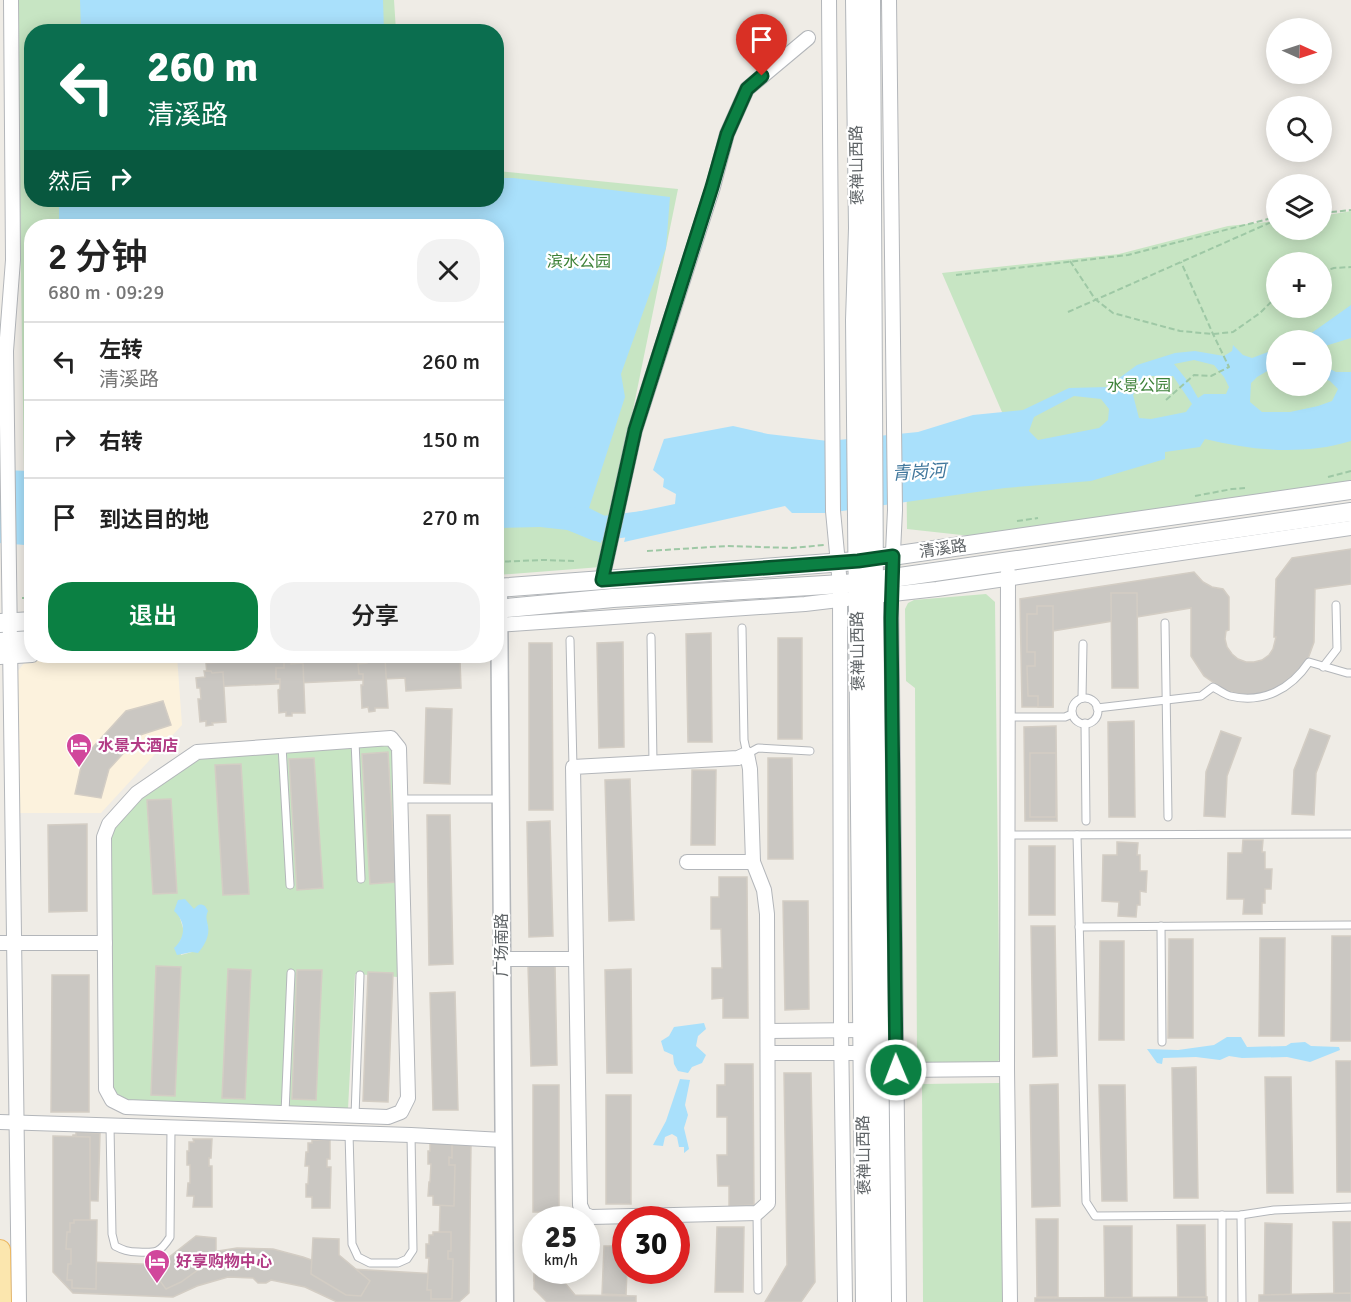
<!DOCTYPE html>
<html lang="zh">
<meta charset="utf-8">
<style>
:root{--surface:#fff;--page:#f2f2f2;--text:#222;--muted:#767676;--line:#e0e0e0;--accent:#0b8043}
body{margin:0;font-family:Signika,"Noto Sans SC",sans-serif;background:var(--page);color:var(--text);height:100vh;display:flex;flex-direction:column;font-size:22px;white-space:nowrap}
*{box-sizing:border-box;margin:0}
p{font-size:20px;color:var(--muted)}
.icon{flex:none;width:33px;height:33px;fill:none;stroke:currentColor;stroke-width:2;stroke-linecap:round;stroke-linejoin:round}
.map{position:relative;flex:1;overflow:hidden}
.panel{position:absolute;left:24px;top:219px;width:480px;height:444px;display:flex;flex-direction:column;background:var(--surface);border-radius:24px;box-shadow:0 3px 15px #0003}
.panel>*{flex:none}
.hud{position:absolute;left:24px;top:24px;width:480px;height:183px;border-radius:24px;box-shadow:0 3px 15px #0003;background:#0b6e4f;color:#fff;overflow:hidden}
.needle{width:39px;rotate:93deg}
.buttons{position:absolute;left:1266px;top:18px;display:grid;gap:12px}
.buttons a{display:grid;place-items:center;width:66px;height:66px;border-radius:50%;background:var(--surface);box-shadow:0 3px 15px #0003;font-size:30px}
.speed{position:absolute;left:522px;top:1206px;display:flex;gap:12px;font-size:30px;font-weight:700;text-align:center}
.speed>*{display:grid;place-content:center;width:78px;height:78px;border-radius:50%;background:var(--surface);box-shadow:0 3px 15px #0003;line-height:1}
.speed small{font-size:15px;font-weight:400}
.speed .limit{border:9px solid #d22;background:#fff;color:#111}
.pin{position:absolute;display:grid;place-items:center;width:51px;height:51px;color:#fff;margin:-62px -26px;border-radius:50% 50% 50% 0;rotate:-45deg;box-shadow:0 0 6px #0007}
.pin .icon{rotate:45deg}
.me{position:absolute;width:66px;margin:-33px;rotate:359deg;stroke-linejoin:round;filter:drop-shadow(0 0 4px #0008)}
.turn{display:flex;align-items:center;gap:21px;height:126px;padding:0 24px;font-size:27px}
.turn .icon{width:78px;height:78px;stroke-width:2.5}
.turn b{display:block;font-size:42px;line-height:51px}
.then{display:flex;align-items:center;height:57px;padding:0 24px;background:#0003;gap:12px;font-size:22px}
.round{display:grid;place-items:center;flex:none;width:63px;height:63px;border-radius:24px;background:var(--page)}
.headline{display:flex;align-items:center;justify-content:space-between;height:102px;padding:0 24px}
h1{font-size:36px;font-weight:600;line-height:45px}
.cta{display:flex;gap:12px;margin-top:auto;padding:12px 24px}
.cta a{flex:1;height:69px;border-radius:24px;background:var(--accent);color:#fff;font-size:24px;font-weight:600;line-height:69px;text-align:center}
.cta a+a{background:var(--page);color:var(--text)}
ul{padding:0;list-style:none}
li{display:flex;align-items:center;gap:18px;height:78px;padding:0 24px;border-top:2px solid var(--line)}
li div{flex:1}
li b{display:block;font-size:22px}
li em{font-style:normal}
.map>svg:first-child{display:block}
.commercial{fill:#fcf2dd}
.green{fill:#c7e5c3;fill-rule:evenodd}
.water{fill:#a9e0fb;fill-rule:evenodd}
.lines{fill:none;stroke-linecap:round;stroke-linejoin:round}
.river{stroke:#a9e0fb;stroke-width:24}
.building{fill:#cac7c2;stroke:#d3cdc4;stroke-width:1.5}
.service-casing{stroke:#b3b6ba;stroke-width:9}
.minor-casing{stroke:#b3b6ba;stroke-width:16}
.tertiary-casing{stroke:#b3b6ba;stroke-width:19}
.secondary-casing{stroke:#b2b6ba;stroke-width:20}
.primary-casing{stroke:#ebb662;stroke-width:22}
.path{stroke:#9ec8a5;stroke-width:2;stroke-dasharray:6 3;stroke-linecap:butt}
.service{stroke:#fff;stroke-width:7}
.minor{stroke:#fff;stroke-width:14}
.tertiary{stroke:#fff;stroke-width:16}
.secondary{stroke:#fff;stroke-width:18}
.primary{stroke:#fbe6ae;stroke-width:20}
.route-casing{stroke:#07532c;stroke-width:15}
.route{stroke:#0b8043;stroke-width:10}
.labels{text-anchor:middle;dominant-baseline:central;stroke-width:4.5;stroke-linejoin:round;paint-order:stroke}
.street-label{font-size:16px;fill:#5d6265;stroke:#fff}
.park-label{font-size:16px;fill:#3d8138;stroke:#fff}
.hotel-label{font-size:16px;font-weight:bold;fill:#b23c85;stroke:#fff;text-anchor:start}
.water-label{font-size:18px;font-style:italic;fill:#40779c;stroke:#fff}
</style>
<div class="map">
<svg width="1351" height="1302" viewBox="0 0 1351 1302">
<rect width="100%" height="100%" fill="#efece6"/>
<polygon class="commercial" points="97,656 177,656 182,725 101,813 19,813 15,675 27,659"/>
<g class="green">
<polygon points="17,0 394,0 396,31 32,32 32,200 496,200 497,171 678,189 601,567 497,575 496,226 32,226 32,608 26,608"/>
<path d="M1351,211V490L1007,540L907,529L906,442L1008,426L942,273L1119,254L1228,226L1276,221V230H1322V216ZM1276,262H1322V308H1276ZM1276,340H1322V386H1276Z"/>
<polygon points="986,594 995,602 1000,1059 995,1064 921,1064 917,1058 915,688 906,681 905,609 908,603 914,600"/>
<path d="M393,744L398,977L355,974L348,1109L126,1102L111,1088L110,835L129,808L199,759ZM194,909L205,918L208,927L192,952L181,955L179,943L183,936V928L179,915Z"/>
<polygon points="1000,1083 1003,1302 923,1302 922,1084"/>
</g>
<g class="water">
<polygon points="80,0 383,0 384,31 81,31"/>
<polygon points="497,178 513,178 670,197 666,248 621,374 625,397 589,508 605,516 601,543 567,530 540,527 497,528 496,226 59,226 59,200 496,200"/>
<polygon points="1351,305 1351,338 1322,347 1322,340 1299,340 1303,339"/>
<path d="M1233,345L1243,355L1252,358L1276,349V366L1257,377L1251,383L1250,402L1262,412H1290L1318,406L1332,401L1338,389L1330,381L1322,378V365L1336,372H1351V441C1340,444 1329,447 1318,448C1280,453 1242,448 1205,439L1200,447L1165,452V459L1091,481L1005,488L828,513H792L785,506L624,542L632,513L675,504L676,494L663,487L664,479L653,470L664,439L733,426L768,434L828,441L918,432L973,415L1023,410L1069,388L1107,387L1137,365L1175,353L1195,351L1224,356L1232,351ZM1194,360L1214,365L1224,377L1229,387L1226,394H1204L1198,398L1190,384L1174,364ZM1144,376H1173L1192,404L1186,412L1151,419L1139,418L1133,395ZM1074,396L1101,399L1109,409L1108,420L1099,428L1038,440L1029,431L1034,417Z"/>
<polygon points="0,470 31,471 31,548 25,545 0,543"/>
<path d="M185,899L194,909C198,905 199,903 205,906L208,911C205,918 207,919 208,926C210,936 204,946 198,953L192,952L177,955L174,948C186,937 186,922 174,911L178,900Z"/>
<polygon points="704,1023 706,1029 698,1036 696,1046 706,1055 702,1063 692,1067 688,1073 678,1071 674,1064 673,1055 664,1051 661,1041 669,1036 674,1027"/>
<polygon points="1227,1037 1241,1037 1247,1047 1286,1046 1291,1043 1305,1042 1311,1046 1339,1047 1340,1050 1310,1062 1287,1057 1242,1058 1229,1056 1220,1060 1196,1057 1163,1058 1162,1064 1157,1063 1147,1049 1178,1050 1214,1045"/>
<polygon points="680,1079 690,1080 685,1105 688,1115 684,1128 689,1149 684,1153 684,1147 679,1147 677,1137 672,1134 665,1137 663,1146 653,1145 666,1121"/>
</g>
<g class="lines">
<polyline class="river" points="573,519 596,529 659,521"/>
</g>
<g class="building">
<polygon points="1351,549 1351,584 1315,589 1314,642 1309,656 1302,670 1291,681 1264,694 1249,696 1234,693 1223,689 1204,676 1191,656 1191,608 1053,631 1053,707 1022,707 1020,599 1194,572 1203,582 1212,587 1223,589 1229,597 1229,630 1226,631 1225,639 1227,647 1232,654 1238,659 1246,662 1254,662 1262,660 1269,655 1273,649 1276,637 1274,637 1276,579 1292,558"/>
<polygon points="1111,593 1137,593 1138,688 1112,688"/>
<polygon points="1037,606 1053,606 1053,707 1038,707 1038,696 1028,696 1027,666 1035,666 1035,652 1027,652 1027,614 1037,614"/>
<polygon points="711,633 712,742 688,742 686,634"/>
<rect x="778" y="638" width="24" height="101"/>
<polygon points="623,642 624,747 599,748 597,643"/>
<polygon points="529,643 552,643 553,810 529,810"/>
<polygon points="353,656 456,656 460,660 461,688 406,691 405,678 208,687 206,663"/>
<polygon points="367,657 374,657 374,659 385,658 388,708 375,708 375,711 369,712 368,707 362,708 361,685 363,685 363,674 359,674 358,664 367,663"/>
<polygon points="291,661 291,664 303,663 305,713 292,713 292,716 286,716 286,712 279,713 278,690 280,689 280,679 276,679 276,668 284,668 284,662"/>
<polygon points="204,671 211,671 212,673 223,672 226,722 212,723 213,725 206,726 206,721 200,722 198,699 201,699 200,688 197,688 196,678 205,677"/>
<polygon points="163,701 171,725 140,735 109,769 101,798 75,794 83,758 126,711"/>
<polygon points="426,708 452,709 450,784 424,783"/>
<polygon points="1134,721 1135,817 1109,817 1108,722"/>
<polygon points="1056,726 1057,821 1025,821 1024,727"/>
<polygon points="1310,729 1330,736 1316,773 1314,815 1292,814 1294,770"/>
<polygon points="1221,731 1241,738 1227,776 1225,817 1204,816 1206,772"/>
<polygon points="388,752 396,882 370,884 362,754"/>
<rect x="1030" y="753" width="26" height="64"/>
<polygon points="314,758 323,888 297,890 289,759"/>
<polygon points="768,758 792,758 793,859 768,859"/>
<polygon points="241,764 249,894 223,895 215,765"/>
<polygon points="692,770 716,770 715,845 691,845"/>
<polygon points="630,779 634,920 609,921 605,780"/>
<polygon points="171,799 177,893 153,894 147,800"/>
<polygon points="427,815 450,815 453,964 429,965"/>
<polygon points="550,821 553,936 529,937 527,822"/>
<polygon points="87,824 87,911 49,912 48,825"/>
<polygon points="1243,840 1263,840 1262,852 1265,852 1265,869 1272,869 1271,889 1265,889 1265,903 1262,903 1262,914 1243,914 1244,899 1227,899 1228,853 1242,853"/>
<polygon points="1117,842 1138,843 1137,855 1140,855 1140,871 1147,871 1146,892 1140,891 1140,905 1137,905 1136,917 1118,916 1119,902 1102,901 1103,855 1117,855"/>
<rect x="1029" y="846" width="26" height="69"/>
<polygon points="719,877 747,877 748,1018 723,1018 723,998 712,999 712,968 722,968 721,929 711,929 711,897 719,897"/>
<polygon points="783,901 808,901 809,1009 785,1010"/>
<polygon points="1031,926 1055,926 1057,1056 1033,1057"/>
<polygon points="1332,936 1351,936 1351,1041 1331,1041"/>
<polygon points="1260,938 1285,938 1284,1036 1259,1036"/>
<polygon points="1169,939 1193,939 1193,1038 1168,1038"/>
<polygon points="1100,941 1124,941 1124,1040 1099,1040"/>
<polygon points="555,964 557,1065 531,1066 528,965"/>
<polygon points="156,966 181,967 175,1096 151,1095"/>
<polygon points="228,969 251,970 245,1099 222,1098"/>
<polygon points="631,969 632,1073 607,1073 605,970"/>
<polygon points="297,970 322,970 316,1100 292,1099"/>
<polygon points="368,972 393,973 388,1102 363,1101"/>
<polygon points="52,975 89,975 89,1112 51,1112"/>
<polygon points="455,992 458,1110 433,1110 430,993"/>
<polygon points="1336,1061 1351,1061 1351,1192 1337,1192"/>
<polygon points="725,1064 753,1064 754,1205 729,1206 729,1186 718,1186 717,1155 727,1155 727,1117 717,1117 717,1085 725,1085"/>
<polygon points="1196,1067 1198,1198 1174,1198 1172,1068"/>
<polygon points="784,1073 811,1073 815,1282 801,1302 765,1302 787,1265"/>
<polygon points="1265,1077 1291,1077 1293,1193 1267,1193"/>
<polygon points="1058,1084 1060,1206 1032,1207 1030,1085"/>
<rect x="533" y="1085" width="26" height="127"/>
<polygon points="1099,1085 1125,1085 1127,1201 1102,1201"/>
<rect x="606" y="1095" width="25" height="109"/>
<polygon points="76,1132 100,1133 98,1201 75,1200 75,1193 70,1192 70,1177 73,1177 74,1161 69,1161 69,1144 72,1144 73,1135 76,1135"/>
<polygon points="53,1136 90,1137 90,1262 165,1265 199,1254 237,1248 273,1249 303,1257 334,1268 438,1274 442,1144 471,1145 469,1293 459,1302 337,1302 305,1287 271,1280 266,1283 258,1283 253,1278 228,1277 197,1286 173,1297 73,1293 53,1272"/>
<polygon points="452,1138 452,1158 449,1157 449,1165 455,1165 454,1206 433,1205 433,1196 428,1196 429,1182 430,1182 431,1164 428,1164 428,1151 430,1151 430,1141"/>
<polygon points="193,1139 212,1139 211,1158 209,1158 209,1166 212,1166 212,1207 193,1207 194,1196 187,1196 188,1183 190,1183 190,1165 187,1165 187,1151 189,1151 189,1142 194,1142"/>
<polygon points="312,1140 330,1140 330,1159 327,1159 327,1167 331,1167 330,1208 312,1208 312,1197 306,1197 306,1184 308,1184 309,1166 305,1166 306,1152 308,1152 308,1143 312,1143"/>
<polygon points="1036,1219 1058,1219 1058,1297 1037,1297"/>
<polygon points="74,1220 97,1220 96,1289 72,1288 72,1280 67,1280 68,1264 71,1264 71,1249 66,1249 67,1232 70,1232 70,1223 74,1223"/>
<polygon points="1333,1222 1351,1222 1351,1302 1334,1302"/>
<polygon points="1265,1223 1292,1224 1291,1302 1264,1302"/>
<polygon points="1177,1225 1205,1225 1206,1302 1178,1302"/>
<polygon points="1104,1226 1132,1226 1132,1302 1105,1302"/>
<polygon points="717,1227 744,1227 743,1292 715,1292"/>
<polygon points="433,1232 451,1232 451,1251 448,1251 448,1259 453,1259 452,1299 431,1299 431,1290 427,1290 429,1258 426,1258 426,1244 429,1244 429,1235 433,1235"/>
<polygon points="196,1236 216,1238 216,1257 181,1282 166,1289 157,1277 163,1262"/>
<polygon points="535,1237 536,1270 560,1270 560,1281 534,1281"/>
<polygon points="535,1237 536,1270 560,1270 560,1277 575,1295 636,1296 636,1302 547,1302 534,1289"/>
<polygon points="313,1238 339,1239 339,1255 370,1281 361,1296 346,1295 311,1274"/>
<polygon points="604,1246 626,1246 626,1270 627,1270 626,1295 602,1294"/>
<polygon points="1351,1293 1351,1302 1259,1302 1259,1295"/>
<polygon points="1207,1297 1207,1302 1035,1302 1035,1298"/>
</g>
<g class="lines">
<defs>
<g id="service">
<polyline points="1165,623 1168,817"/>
<polyline points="742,628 744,740 747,754 758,748 810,751"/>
<polyline points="651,637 653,762"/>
<polyline points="570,640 573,767"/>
<polyline points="1323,667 1337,649 1336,605"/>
<polyline points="1082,698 1083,644"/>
<circle cx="1085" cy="711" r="13"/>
<path d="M1097,708L1201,696L1213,687C1219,690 1224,694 1230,696C1263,704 1291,689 1309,662L1347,673H1351"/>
<polyline points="1007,717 1065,717 1072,714"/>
<polyline points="1085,723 1086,821"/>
<polyline points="355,741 361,879"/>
<polyline points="282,746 290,885"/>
<polyline points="400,799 501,799"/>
<polyline points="1007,835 1351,834"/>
<polyline points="1077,835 1086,1202 1095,1216 1241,1215 1274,1210 1351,1207"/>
<polyline points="1161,926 1162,1042"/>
<polyline points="1079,927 1351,925"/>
<polyline points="285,1113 291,973"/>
<polyline points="355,1116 360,975"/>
<path d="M110,1126L112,1234L115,1246C123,1250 128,1252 138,1252C156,1253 160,1253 170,1237L171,1128"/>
<polyline points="349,1133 352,1244 358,1257 370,1263 398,1263 407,1259 413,1250 411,1135"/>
<polyline points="757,1213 758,1290"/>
<polyline points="1222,1215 1222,1302"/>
<polyline points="1241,1215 1242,1302"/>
</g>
<g id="minor">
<polyline points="11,0 13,260 6,351 19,1302"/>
<polyline points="829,0 833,511 840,585 841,1030 845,1302"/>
<polyline points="889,0 895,510 891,594 899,1302"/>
<polyline points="1008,572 1007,1069 1010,1302"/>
<polyline points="602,580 635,430 713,187 727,134 747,89 808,38"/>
<polyline points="884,595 937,589 1351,528"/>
<polyline points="496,625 805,604 847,599"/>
<polyline points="0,657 32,655"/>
<polygon points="391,738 399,748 408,1098 401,1112 388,1117 126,1107 112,1100 106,1089 104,837 109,824 137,793 197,752"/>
<polygon points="747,754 750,769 753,862 764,890 767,914 768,1203 757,1213 591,1217 584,1214 580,1205 573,767 738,758"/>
<polyline points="687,862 753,862"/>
<polyline points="0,943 105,943"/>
<polyline points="502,959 576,959"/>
<polyline points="768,1031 863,1030"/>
<polyline points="768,1053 863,1053"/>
<polyline points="896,1070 1007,1069"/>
<polyline points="0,1122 411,1135 503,1140"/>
</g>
<polyline id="tertiary" points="499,588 505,1302"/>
<g id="secondary">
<polyline points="855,0 858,228 855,320 865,1302"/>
<polyline points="871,0 874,596 882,1302"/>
<polyline points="496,588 857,561 1351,490"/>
<polyline points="496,609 613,598 858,583 1351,512"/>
<polyline points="0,623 32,621"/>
<polyline points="0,642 32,640"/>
</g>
<polyline id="primary" points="0,1250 1,1302"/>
</defs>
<use href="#service" class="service-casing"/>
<use href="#minor" class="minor-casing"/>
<use href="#tertiary" class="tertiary-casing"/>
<use href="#secondary" class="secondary-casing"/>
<use href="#primary" class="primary-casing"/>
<g class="path">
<polyline points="1322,213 1351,210"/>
<polyline points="1070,261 1095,299 1113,313 1180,331 1213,334 1233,332 1260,313 1276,297"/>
<polyline points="1322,272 1334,268 1351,267"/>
<polyline points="956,275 1128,255 1268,219 1276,218"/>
<polyline points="1068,312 1276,220"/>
<polyline points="1166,400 1194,375 1211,376 1229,367 1213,334 1181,262"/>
<polyline points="1328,477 1351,471"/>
<polyline points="1195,496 1232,489 1245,488"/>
<polyline points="1017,521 1038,518"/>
<polyline points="647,551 727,546 792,548 824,545"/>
<polyline points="496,562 543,560 576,561"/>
<polyline points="22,598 32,598"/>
</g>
<use href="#service" class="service"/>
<use href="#minor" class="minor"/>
<use href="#tertiary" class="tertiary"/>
<use href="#secondary" class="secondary"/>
<use href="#primary" class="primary"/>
</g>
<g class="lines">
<defs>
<polyline id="route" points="762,76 747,89 727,134 712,187 635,430 602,580 858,561 893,556 891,618 896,1070"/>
</defs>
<use href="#route" class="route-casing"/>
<use href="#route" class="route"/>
</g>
<defs>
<symbol id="hotel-pin" viewBox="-11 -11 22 30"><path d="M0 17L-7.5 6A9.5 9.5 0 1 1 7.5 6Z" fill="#d1479c" stroke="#fff"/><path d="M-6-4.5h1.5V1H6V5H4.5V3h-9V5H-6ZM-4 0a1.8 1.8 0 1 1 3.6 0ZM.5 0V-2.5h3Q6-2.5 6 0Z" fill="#fff"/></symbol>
</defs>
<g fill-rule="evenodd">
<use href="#hotel-pin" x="64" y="731" width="30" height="40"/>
<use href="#hotel-pin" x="142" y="1247" width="30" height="40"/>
</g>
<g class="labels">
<g class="street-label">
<text transform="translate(857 165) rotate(-91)">褒禅山西路</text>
<text transform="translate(943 549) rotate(-8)">清溪路</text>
<text transform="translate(858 651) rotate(-91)">褒禅山西路</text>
<text transform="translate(502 945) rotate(-90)">广场南路</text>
<text transform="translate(864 1155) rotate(-91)">褒禅山西路</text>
</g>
<g class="park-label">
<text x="579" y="262">滨水公园</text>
<text x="1139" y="386">水景公园</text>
</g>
<g class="hotel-label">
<text x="98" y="746">水景大酒店</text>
<text x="176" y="1262">好享购物中心</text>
</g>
<g class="water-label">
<text transform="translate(919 472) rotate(-3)">青岗河</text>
</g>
</g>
</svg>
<div class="buttons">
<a><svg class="needle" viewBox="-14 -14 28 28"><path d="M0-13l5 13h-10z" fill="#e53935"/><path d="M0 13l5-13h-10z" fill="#767676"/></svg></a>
<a><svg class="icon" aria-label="search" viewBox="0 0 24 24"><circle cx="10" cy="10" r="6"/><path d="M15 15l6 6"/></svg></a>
<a><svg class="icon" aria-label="layers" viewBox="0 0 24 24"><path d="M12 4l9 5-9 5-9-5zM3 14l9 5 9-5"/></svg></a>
<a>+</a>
<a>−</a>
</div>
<div class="speed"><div>25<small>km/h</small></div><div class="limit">30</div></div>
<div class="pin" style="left:762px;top:76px;background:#d93025"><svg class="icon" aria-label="arrive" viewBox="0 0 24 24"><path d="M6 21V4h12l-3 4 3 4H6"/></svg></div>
<svg class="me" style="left:896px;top:1070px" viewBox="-20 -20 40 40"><circle r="17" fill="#0b8043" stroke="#fff" stroke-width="3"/><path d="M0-11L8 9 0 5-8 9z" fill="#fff"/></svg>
<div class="hud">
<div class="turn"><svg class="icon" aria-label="left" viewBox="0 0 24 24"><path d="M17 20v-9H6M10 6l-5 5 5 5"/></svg><div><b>260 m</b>清溪路</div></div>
<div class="then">然后<svg class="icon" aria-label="right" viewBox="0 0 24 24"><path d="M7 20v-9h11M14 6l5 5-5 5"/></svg></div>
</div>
<section class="panel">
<div class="headline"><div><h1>2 分钟</h1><p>680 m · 09:29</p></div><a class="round"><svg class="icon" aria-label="close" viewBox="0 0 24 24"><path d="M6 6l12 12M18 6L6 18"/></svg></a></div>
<ul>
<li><svg class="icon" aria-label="left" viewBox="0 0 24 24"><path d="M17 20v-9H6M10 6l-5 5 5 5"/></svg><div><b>左转</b><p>清溪路</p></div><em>260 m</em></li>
<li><svg class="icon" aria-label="right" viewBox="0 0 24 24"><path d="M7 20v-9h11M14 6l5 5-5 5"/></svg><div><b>右转</b></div><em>150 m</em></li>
<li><svg class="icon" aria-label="arrive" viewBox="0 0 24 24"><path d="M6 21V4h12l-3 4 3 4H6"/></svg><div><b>到达目的地</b></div><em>270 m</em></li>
</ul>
<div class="cta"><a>退出</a><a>分享</a></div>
</section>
</div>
